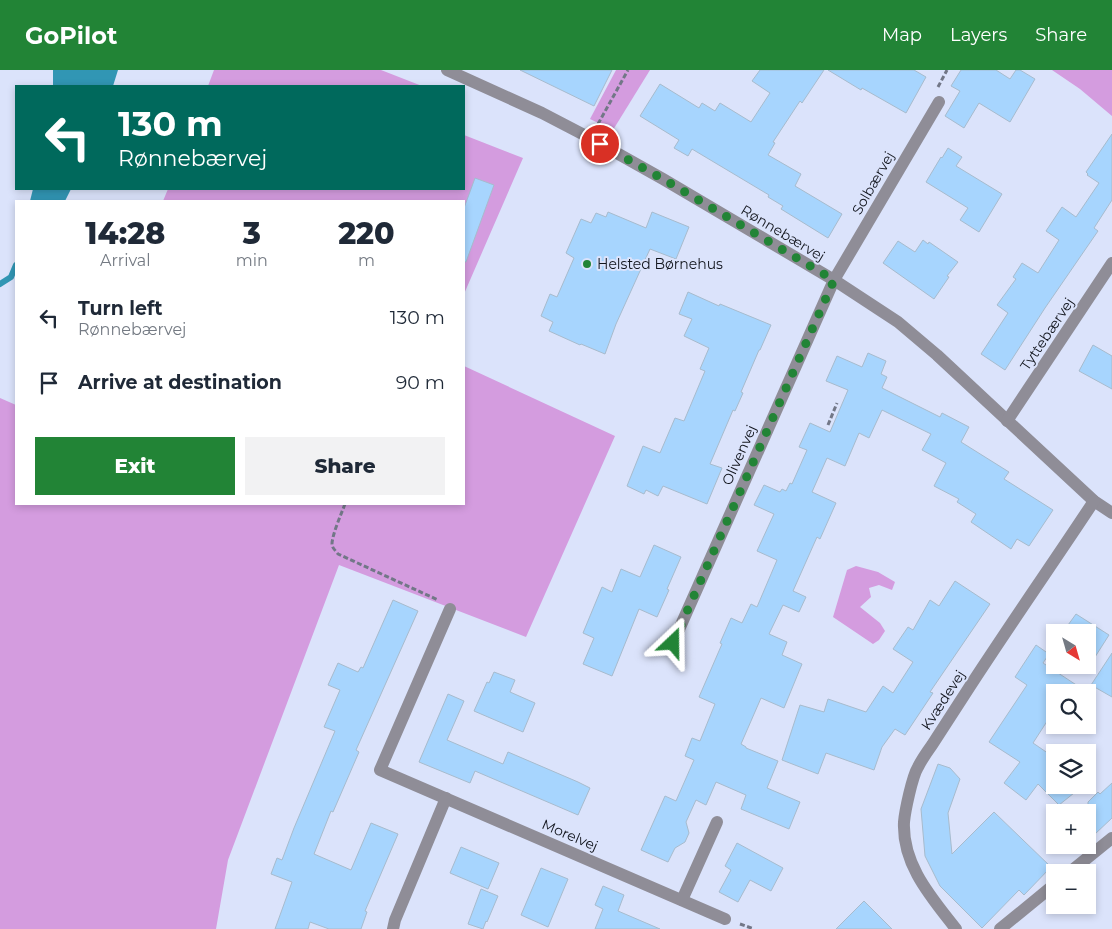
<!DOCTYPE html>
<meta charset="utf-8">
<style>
:root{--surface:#fff;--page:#f2f2f3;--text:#1f2937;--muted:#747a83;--accent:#228436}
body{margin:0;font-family:Montserrat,sans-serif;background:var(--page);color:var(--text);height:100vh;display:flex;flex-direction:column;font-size:19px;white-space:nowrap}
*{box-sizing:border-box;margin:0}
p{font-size:16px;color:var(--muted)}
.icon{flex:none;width:28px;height:28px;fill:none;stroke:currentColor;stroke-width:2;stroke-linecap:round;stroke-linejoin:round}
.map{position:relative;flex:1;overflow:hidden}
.panel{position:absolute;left:15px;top:130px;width:450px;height:305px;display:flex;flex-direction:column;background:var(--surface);border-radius:0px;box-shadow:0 2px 8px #0003}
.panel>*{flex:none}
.top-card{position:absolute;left:15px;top:15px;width:450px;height:105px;border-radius:0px;box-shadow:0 2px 8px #0003;background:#00695c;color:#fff;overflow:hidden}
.needle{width:32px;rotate:143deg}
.tools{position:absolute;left:1046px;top:554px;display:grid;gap:10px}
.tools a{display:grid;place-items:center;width:50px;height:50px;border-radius:0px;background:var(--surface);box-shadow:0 2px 8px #0003;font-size:25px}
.pin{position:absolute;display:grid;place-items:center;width:42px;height:42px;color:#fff;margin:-21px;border:2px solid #fff;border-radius:50%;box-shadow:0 1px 5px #0007}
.me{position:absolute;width:55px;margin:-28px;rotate:23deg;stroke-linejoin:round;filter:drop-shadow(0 0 4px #0008)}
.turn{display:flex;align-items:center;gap:18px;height:105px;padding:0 20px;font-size:22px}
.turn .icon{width:65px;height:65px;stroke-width:2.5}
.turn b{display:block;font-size:35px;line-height:42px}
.eta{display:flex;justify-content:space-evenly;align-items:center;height:85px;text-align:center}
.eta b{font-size:30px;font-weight:800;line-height:35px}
.button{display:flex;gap:10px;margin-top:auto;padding:10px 20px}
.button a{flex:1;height:58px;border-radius:0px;background:var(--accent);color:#fff;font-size:20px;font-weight:800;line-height:58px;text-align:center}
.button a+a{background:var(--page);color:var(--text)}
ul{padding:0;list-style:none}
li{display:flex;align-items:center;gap:15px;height:65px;padding:0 20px}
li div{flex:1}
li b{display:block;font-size:19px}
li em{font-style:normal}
header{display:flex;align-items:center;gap:30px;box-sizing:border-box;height:70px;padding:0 25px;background:var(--accent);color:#fff}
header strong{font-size:24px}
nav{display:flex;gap:28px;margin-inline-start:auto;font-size:18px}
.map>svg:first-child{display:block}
.green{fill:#d49cdf}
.water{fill:#3196b4}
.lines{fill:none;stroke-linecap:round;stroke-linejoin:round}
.stream{stroke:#3196b4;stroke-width:6}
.building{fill:#a7d5fe;stroke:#a7bbcd}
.path{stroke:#727787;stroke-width:3;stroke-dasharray:5 2.5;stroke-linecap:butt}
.street{stroke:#8f8d97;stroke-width:12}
.route{stroke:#228436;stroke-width:9;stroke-dasharray:0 16.2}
.poi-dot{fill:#228436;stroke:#dbe3fb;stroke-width:2}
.labels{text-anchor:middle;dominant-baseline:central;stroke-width:4;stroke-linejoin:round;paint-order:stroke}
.street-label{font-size:14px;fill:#11141c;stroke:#dbe3fb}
.poi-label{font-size:14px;fill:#11141c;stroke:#dbe3fb;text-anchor:start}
</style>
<header>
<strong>GoPilot</strong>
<nav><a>Map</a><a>Layers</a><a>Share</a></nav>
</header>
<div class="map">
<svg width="1112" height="859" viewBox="0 0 1112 859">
<rect width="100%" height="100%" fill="#dbe3fb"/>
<g class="green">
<polygon points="214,0 381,0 422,16 208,16"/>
<polygon points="616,0 650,0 613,60 590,49"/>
<polygon points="1052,0 1112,0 1112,46 1080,19"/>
<polygon points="464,65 523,88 464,224 464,131 163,131 168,119 464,119"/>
<polygon points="464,296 615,366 526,567 339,495 228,790 216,859 0,859 0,328 16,335 16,434 464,434"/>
<polygon points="856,496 878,502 895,512 892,520 879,515 869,518 871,527 860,537 880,553 885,561 879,570 873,574 833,547 847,500"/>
</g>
<g class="water">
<polygon points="53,0 118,0 113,16 53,16"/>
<polygon points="33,119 71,119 65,131 30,131"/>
</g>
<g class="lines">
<polyline class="stream" points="0,214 11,207 16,195"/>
</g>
<g class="building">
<polygon points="520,0 612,0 594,36"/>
<polygon points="760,0 824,0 802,33 800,31 773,72 775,73 768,85 801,104 795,116 842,144 828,168 781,139 783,136 768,127 769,125 692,79 688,86 674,78 679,70 640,46 660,14 699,38 702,33 715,41 720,33 751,52 770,23 752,11"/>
<polygon points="828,0 914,0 926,7 906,43 862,18 861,20"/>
<polygon points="961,0 996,0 1010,9 1016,0 1020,0 1035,9 1010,52 979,33 964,58 945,46 960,21 951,16"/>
<polygon points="1112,64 1112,130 1094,158 1098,161 1045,238 1005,300 981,284 1008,243 997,235 1016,209 1013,207 1022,193 1038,203 1059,170 1046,161 1062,137 1076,147 1099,113 1087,105 1088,104 1086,102"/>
<polygon points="948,78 962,87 956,96 1002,124 979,162 960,150 968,138 926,112 941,87 942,88"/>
<polygon points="475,108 494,115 466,192 464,192 464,138"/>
<polygon points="608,142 646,158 652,142 689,157 676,189 650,179 616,254 605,284 581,274 580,275 549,261 553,252 541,246 550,224 557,227 574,188 566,183 581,149 591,153 596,143 606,147"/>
<polygon points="923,170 928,174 929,172 958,192 947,206 949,207 934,229 883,193 898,171 915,182"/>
<polygon points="688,222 719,236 720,234 771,255 760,280 759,280 741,322 743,323 735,341 733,340 710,394 722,398 707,434 663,416 658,426 646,420 644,424 627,416 643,376 660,383 675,348 684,351 705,301 700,299 709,278 684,266 692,249 679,244"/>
<polygon points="1093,275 1112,286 1112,319 1079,301"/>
<polygon points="868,283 886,291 881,304 887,307 882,318 940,347 942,343 969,357 961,372 1009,402 1004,409 1053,440 1029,476 1017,469 1011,479 971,452 976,444 957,432 959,429 934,416 946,393 922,380 931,364 882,340 869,368 859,363 845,396 827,388 812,422 836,433 820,469 817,467 793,521 806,527 799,542 783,535 769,564 787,572 782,585 802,594 784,638 761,628 741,674 746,677 746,678 778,691 767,718 800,732 789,759 741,739 746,725 716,712 706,735 696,730 686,752 689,763 685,772 675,778 668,792 641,780 665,726 676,731 694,690 685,686 692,668 700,671 715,634 699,627 722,574 720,573 731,548 742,553 751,534 757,537 777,490 757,481 774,444 754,435 764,415 780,422 782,419 786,421 790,413 792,414 807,380 799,377 810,353 830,362 848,320 826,311 837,286 862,297"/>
<polygon points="654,475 681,487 667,519 669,520 657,547 639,539 612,606 583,594 594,568 583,563 602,517 612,522 621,499 640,507"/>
<polygon points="955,511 990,534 930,622 933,623 905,665 895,659 882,677 874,700 826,683 818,704 782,690 800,635 824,642 828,629 866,642 883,616 893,623 913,592 893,579 908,557 913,560 930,530 939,536"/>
<polygon points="393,530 418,541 356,680 359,682 333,742 331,741 314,784 351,800 371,753 398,764 365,841 367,842 361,859 329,859 310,852 308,859 275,859 292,812 271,804 277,788 282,790 294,758 335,661 324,657 340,620 328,615 338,593 358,602 361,597 363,598"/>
<polygon points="1076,544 1109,565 1088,598 1088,562 1063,562"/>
<polygon points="1036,575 1049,584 1043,593 1087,622 1055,622 1055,639 1033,673 1055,688 1055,715 1084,715 1059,735 1038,714 1026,730 1004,713 1020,692 989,672 1027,615 1015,607"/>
<polygon points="1112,583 1112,627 1091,615"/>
<polygon points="494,602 515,610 510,622 535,633 523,662 474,641 487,612 489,613"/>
<polygon points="448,624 464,631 447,670 503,694 508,682 578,712 590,718 578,745 475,701 470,713 419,692"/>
<polygon points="938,694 950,698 960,709 948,743 952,784 994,742 1051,797 1024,825 1019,820 982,858 940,816 925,786 921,739"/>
<polygon points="1112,713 1112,748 1095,764 1088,755 1088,732 1098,722 1100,724"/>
<polygon points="737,773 783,798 771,821 750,810 738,832 719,822 731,800 725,796"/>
<polygon points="461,777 499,793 488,819 450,803"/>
<polygon points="541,798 568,809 548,857 521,845"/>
<polygon points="603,816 624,825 618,841 660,859 595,859 603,839 595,835"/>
<polygon points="481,819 498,826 487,852 486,851 483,859 468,854"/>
<polygon points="864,831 892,859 836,859"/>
</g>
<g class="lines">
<g class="path">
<polyline points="938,17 947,0"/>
<polyline points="598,54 628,0"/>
<polyline points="828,355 837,333"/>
<path d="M345,434C342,442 332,465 332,474C332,478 336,481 338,484L438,530"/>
<polyline points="740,854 754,859"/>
</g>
<g class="street">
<polyline points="447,0 542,43 590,68 663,109 834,210 898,252 937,285 1094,431 1112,443"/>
<polyline points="1007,351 1112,193"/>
<polyline points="450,539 380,700 725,849"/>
<polyline points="673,573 834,210 939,32"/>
<polyline points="1070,802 1112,768"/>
<polyline points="682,830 717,752"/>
<polyline points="393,859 395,850 446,728"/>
<path d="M956,859C932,828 902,795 904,752C905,741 912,707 918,697C922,689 927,682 932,675C943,658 954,641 965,624C1007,559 1051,496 1094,431"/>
<polyline points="1000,859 1055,814"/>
</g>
</g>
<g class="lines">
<polyline class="route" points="600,74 663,109 834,210 673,573"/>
</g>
<circle class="poi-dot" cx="587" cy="194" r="5"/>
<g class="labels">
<g class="street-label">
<text transform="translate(873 113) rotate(-60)">Solbærvej</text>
<text transform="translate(783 163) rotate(31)">Rønnebærvej</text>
<text transform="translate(1047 264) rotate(-56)">Tyttebærvej</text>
<text transform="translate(739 385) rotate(-66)">Olivenvej</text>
<text transform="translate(943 630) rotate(-57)">Kvædevej</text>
<text transform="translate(570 765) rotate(23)">Morelvej</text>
</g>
<g class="poi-label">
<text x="597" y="194">Helsted Børnehus</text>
</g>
</g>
</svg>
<div class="tools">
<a><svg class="needle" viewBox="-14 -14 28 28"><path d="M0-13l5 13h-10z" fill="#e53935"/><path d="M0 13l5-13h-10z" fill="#747a83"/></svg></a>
<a><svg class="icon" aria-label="search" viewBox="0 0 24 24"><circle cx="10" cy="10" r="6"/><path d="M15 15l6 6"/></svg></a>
<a><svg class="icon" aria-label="layers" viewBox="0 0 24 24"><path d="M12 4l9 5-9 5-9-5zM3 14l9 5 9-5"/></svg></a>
<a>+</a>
<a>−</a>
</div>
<div class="pin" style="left:600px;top:74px;background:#d93025"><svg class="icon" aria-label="arrive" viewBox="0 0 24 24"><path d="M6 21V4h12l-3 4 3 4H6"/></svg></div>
<svg class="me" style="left:673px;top:573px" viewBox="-20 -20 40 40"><path d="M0-17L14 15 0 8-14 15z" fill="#228436" stroke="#fff" stroke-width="4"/></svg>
<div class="top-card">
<div class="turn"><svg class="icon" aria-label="left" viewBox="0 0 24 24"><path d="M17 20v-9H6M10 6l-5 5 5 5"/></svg><div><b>130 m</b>Rønnebærvej</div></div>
</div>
<section class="panel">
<div class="eta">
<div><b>14:28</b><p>Arrival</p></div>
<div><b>3</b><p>min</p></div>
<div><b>220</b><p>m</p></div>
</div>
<ul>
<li><svg class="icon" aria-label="left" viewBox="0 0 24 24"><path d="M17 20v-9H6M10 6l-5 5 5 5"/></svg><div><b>Turn left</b><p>Rønnebærvej</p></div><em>130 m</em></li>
<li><svg class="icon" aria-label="arrive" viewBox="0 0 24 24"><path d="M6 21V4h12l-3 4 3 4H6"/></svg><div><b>Arrive at destination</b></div><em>90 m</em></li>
</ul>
<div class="button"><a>Exit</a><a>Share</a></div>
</section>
</div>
